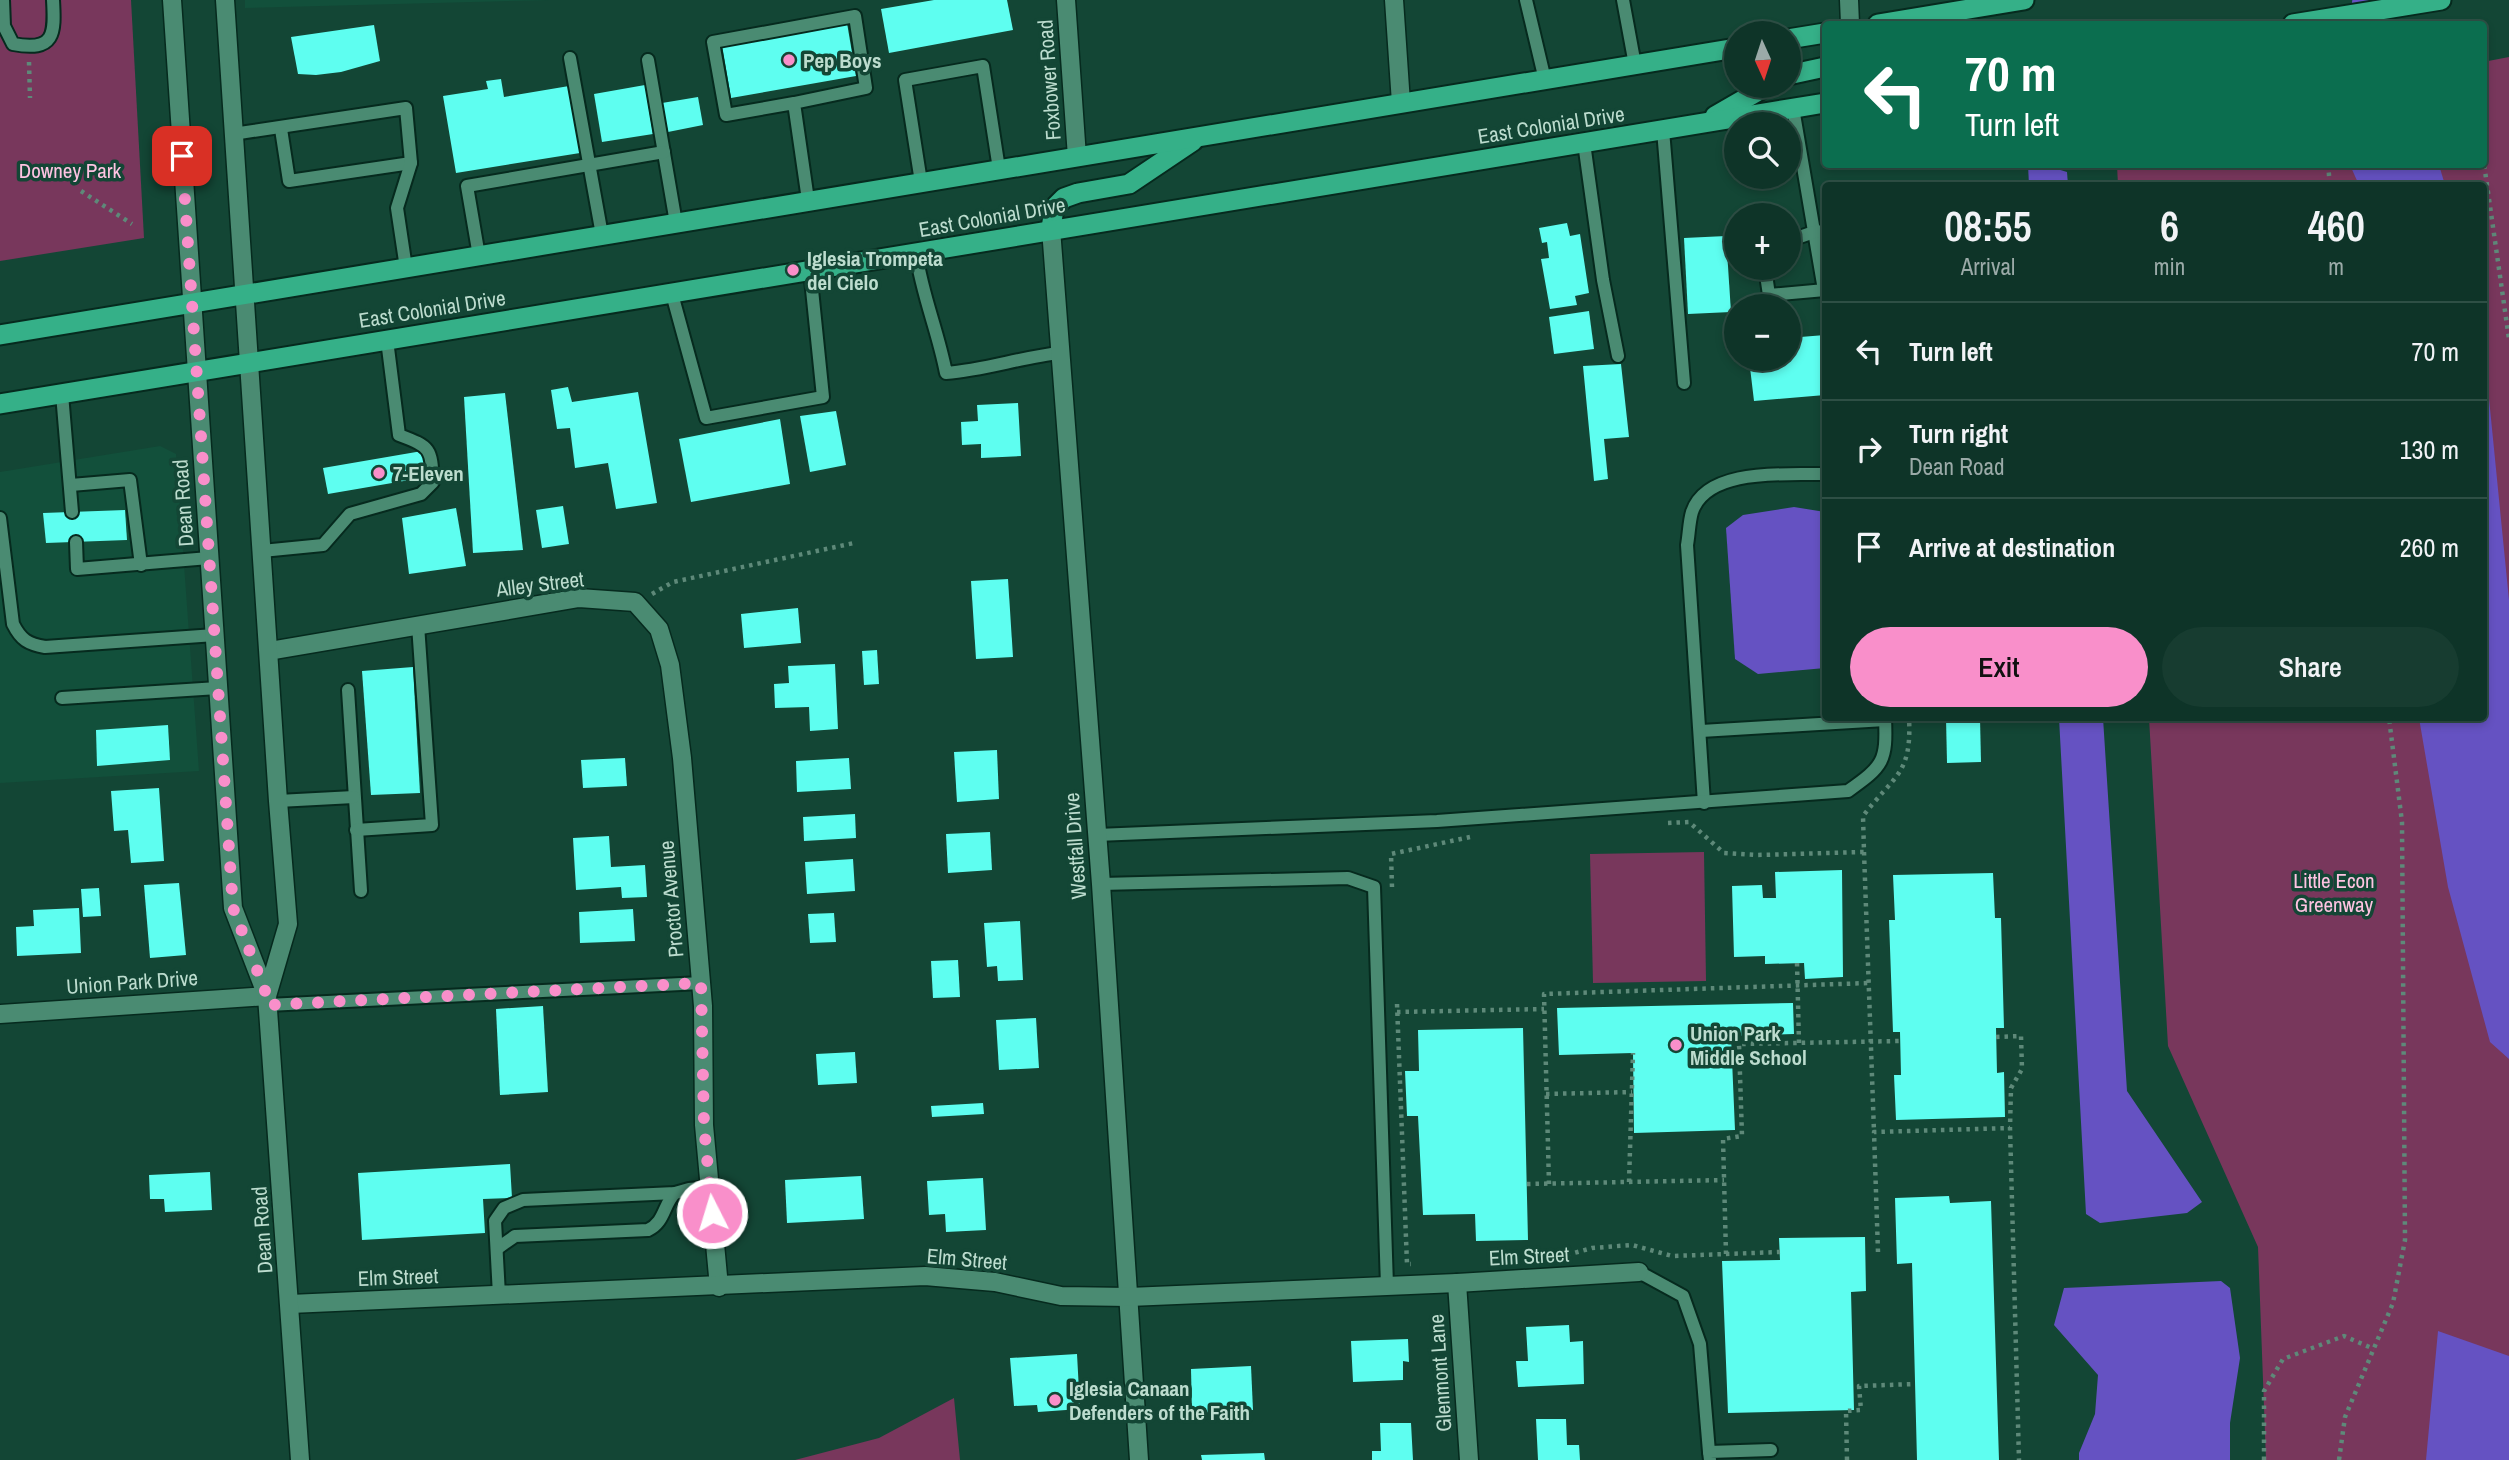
<!DOCTYPE html>
<meta charset="utf-8">
<style>
:root{--surface:#0e3428;--page:#173c30;--text:#f1f3f6;--muted:#9baaa8;--line:#2e4f45;--accent:#f98fca}
body{margin:0;font-family:"Archivo Narrow",sans-serif;background:var(--page);color:var(--text);height:100vh;display:flex;flex-direction:column;font-size:26px;white-space:nowrap}
*{box-sizing:border-box;margin:0}
p{font-size:23px;color:var(--muted)}
.icon{flex:none;width:38px;height:38px;fill:none;stroke:currentColor;stroke-width:2;stroke-linecap:round;stroke-linejoin:round}
.map{position:relative;flex:1;overflow:hidden}
.sheet{position:absolute;left:1822px;top:182px;width:665px;height:539px;display:flex;flex-direction:column;background:var(--surface);border-radius:7px;box-shadow:0 4px 10px #0003,0 0 0 2px var(--line)}
.sheet>*{flex:none}
.guide{position:absolute;left:1822px;top:21px;width:665px;height:147px;border-radius:7px;box-shadow:0 4px 10px #0003,0 0 0 2px var(--line);background:#0b6e4f;color:#fff;overflow:hidden}
.needle{width:46px;rotate:177deg}
.buttons{position:absolute;left:1724px;top:21px;display:grid;gap:14px}
.buttons a{display:grid;place-items:center;width:77px;height:77px;border-radius:50%;background:var(--surface);box-shadow:0 4px 10px #0003,0 0 0 2px var(--line);font-size:35px}
.pin{position:absolute;display:grid;place-items:center;width:60px;height:60px;color:#fff;margin:-30px;border-radius:14px;box-shadow:0 4px 10px #0006}
.me{position:absolute;width:77px;margin:-38px;rotate:355deg;stroke-linejoin:round;filter:drop-shadow(0 0 5px #0008)}
.turn{display:flex;align-items:center;gap:24px;height:147px;padding:0 28px;font-size:32px}
.turn .icon{width:91px;height:91px;stroke-width:2.5}
.turn b{display:block;font-size:49px;line-height:60px}
.eta{display:flex;justify-content:space-evenly;align-items:center;height:119px;text-align:center}
.eta b{font-size:42px;font-weight:600;line-height:49px}
.cta{display:flex;gap:14px;margin-top:auto;padding:14px 28px}
.cta a{flex:1;height:80px;border-radius:42px;background:var(--accent);color:#111;font-size:28px;font-weight:600;line-height:80px;text-align:center}
.cta a+a{background:var(--page);color:var(--text)}
ul{padding:0;list-style:none}
li{display:flex;align-items:center;gap:21px;height:98px;padding:0 28px;border-top:2px solid var(--line)}
li div{flex:1}
li b{display:block;font-size:26px}
li em{font-style:normal}
.map>svg:first-child{display:block}
.built{fill:#12503b}
.green{fill:#78375c}
.water{fill:#6552c2}
.lines{fill:none;stroke-linecap:round;stroke-linejoin:round}
.canal{stroke:#6552c2;stroke-width:23}
.building{fill:#5efef0}
.service-casing{stroke:#062a1e;stroke-width:16}
.minor-casing{stroke:#062a1e;stroke-width:21}
.secondary-casing{stroke:#062a1e;stroke-width:21}
.trunk-casing{stroke:#062a1e;stroke-width:23}
.path{stroke:#5e8979;stroke-width:4.5;stroke-dasharray:3.5 5;stroke-linecap:butt}
.service{stroke:#4a8b72;stroke-width:12}
.minor{stroke:#4a8b72;stroke-width:18}
.secondary{stroke:#4a8b72;stroke-width:18}
.trunk{stroke:#35b088;stroke-width:19}
.route{stroke:#f98fca;stroke-width:12;stroke-dasharray:0 21.6}
.poi-dot{fill:#f98fca;stroke:#134635;stroke-width:2.5}
.labels{text-anchor:middle;dominant-baseline:central;stroke-width:7;stroke-linejoin:round;paint-order:stroke}
.poi-label{font-size:21px;font-weight:bold;fill:#bcdcce;stroke:#134635;text-anchor:start}
.street-label{font-size:21px;fill:#bcdcce;stroke:#134635}
.park-label{font-size:21px;fill:#ffc3e2;stroke:#134635}
</style>
<div class="map">
<svg width="2509" height="1460" viewBox="0 0 2509 1460">
<rect width="100%" height="100%" fill="#134635"/>
<g class="built">
<polygon points="245,0 550,0 245,8"/>
<polygon points="160,446 176,454 199,771 0,783 0,472"/>
</g>
<g class="green">
<polygon points="0,0 131,0 144,238 0,261"/>
<polygon points="2509,57 2509,1460 2266,1460 2258,1247 2168,1046 2149,718 2483,718 2483,186 2118,185 2117,165 2483,164 2483,62"/>
<polygon points="1704,852 1706,981 1593,983 1590,854"/>
<polygon points="954,1398 960,1460 795,1460 879,1438"/>
</g>
<g class="water">
<polygon points="2028,165 2044,165 2067,172 2068,185 2029,185"/>
<polygon points="2350,165 2439,165 2445,185 2359,185"/>
<polygon points="2483,338 2509,600 2509,1059 2490,1042 2448,887 2419,718 2483,718"/>
<polygon points="1794,507 1825,512 1825,668 1758,674 1735,659 1726,528 1743,515"/>
<polygon points="2059,718 2103,718 2127,1091 2202,1202 2187,1213 2100,1223 2086,1214"/>
<polygon points="2221,1281 2230,1288 2240,1358 2230,1423 2230,1460 2079,1460 2079,1453 2095,1414 2098,1375 2054,1325 2064,1288"/>
<polygon points="2438,1331 2509,1356 2509,1460 2426,1460"/>
</g>
<g class="lines">
<polyline class="canal" points="2360,24 2364,0"/>
</g>
<g class="building">
<polygon points="934,0 1007,0 1013,30 889,53 881,9"/>
<polygon points="847,23 856,76 731,98 722,45"/>
<polygon points="374,25 380,61 341,72 316,75 298,74 291,37"/>
<polygon points="501,79 504,97 569,86 580,153 456,173 443,96 488,89 486,81"/>
<polygon points="645,85 653,134 602,142 594,94"/>
<polygon points="698,97 703,125 668,132 662,103"/>
<polygon points="1567,223 1570,236 1580,234 1589,293 1575,296 1577,305 1550,309 1541,259 1549,258 1547,242 1542,243 1539,228"/>
<polygon points="1726,236 1731,312 1688,314 1684,238"/>
<polygon points="1589,311 1594,349 1554,354 1549,317"/>
<polygon points="1825,335 1825,395 1754,401 1749,359 1788,359 1788,338"/>
<polygon points="1621,364 1629,437 1604,439 1608,479 1594,481 1583,366"/>
<polygon points="568,387 572,402 638,392 657,503 616,509 608,463 575,468 570,428 557,429 551,390"/>
<polygon points="505,393 523,550 473,553 464,397"/>
<polygon points="1018,403 1021,456 981,458 981,444 962,445 961,422 978,421 977,405"/>
<polygon points="836,411 846,465 810,472 800,416"/>
<polygon points="780,419 790,484 691,502 679,439"/>
<polygon points="422,451 427,477 328,494 323,468"/>
<polygon points="563,506 569,544 542,548 536,510"/>
<polygon points="456,508 466,566 409,574 402,518"/>
<polygon points="125,510 127,540 46,543 43,513"/>
<polygon points="1008,579 1013,657 976,659 971,581"/>
<polygon points="798,608 801,643 744,648 741,614"/>
<polygon points="877,650 879,684 864,685 862,651"/>
<polygon points="835,664 838,729 810,731 809,707 775,708 774,684 789,683 788,666"/>
<polygon points="413,667 420,793 371,795 362,671"/>
<polygon points="1946,718 1980,718 1981,762 1947,763"/>
<polygon points="168,725 170,760 97,766 96,730"/>
<polygon points="997,750 999,799 957,802 954,752"/>
<polygon points="625,758 627,786 583,788 581,760"/>
<polygon points="849,758 851,789 797,792 796,761"/>
<polygon points="159,788 164,861 131,863 128,830 114,831 111,791"/>
<polygon points="855,814 856,838 804,841 803,817"/>
<polygon points="990,832 992,870 948,873 946,834"/>
<polygon points="609,836 611,867 645,865 647,897 622,898 621,887 576,890 573,838"/>
<polygon points="853,859 855,891 807,894 805,862"/>
<polygon points="1842,870 1843,977 1805,979 1804,963 1765,964 1765,956 1734,957 1732,886 1762,885 1763,898 1776,898 1775,872"/>
<polygon points="1993,873 1995,918 2001,918 2004,1028 1996,1028 1997,1073 2004,1072 2005,1117 1896,1120 1894,1075 1901,1075 1900,1032 1893,1032 1889,920 1895,920 1893,875"/>
<polygon points="179,883 186,955 150,958 144,885"/>
<polygon points="99,888 101,916 83,917 81,889"/>
<polygon points="79,908 81,953 17,956 16,927 34,926 33,910"/>
<polygon points="633,909 635,941 580,943 579,912"/>
<polygon points="834,913 836,942 810,943 808,914"/>
<polygon points="1020,921 1023,980 998,981 997,966 987,967 984,923"/>
<polygon points="958,960 960,997 933,998 931,961"/>
<polygon points="1793,1003 1794,1034 1731,1036 1735,1130 1634,1133 1633,1053 1559,1055 1557,1008"/>
<polygon points="543,1006 548,1092 500,1095 496,1009"/>
<polygon points="1036,1018 1039,1068 999,1070 996,1020"/>
<polygon points="1523,1028 1528,1240 1476,1241 1475,1214 1423,1215 1418,1116 1407,1116 1405,1071 1419,1071 1418,1030"/>
<polygon points="855,1052 857,1083 818,1085 816,1054"/>
<polygon points="983,1103 984,1114 932,1117 931,1106"/>
<polygon points="510,1164 512,1198 483,1199 485,1233 362,1240 358,1173"/>
<polygon points="210,1172 212,1210 165,1212 164,1199 150,1199 149,1175"/>
<polygon points="861,1176 864,1219 787,1223 785,1180"/>
<polygon points="983,1178 986,1230 946,1232 945,1214 929,1215 927,1181"/>
<polygon points="1949,1196 1950,1203 1991,1201 1999,1460 1917,1460 1912,1263 1897,1264 1895,1198"/>
<polygon points="1865,1237 1866,1291 1851,1292 1854,1410 1728,1413 1722,1261 1780,1260 1779,1238"/>
<polygon points="1569,1325 1570,1342 1583,1341 1584,1384 1518,1387 1516,1361 1528,1361 1526,1327"/>
<polygon points="1408,1339 1409,1362 1403,1361 1403,1380 1353,1382 1351,1341"/>
<polygon points="1077,1354 1080,1409 1038,1412 1037,1405 1014,1406 1010,1358"/>
<polygon points="1251,1366 1253,1410 1192,1413 1191,1369"/>
<polygon points="1536,1419 1566,1419 1567,1445 1579,1445 1580,1460 1538,1460"/>
<polygon points="1380,1423 1411,1423 1413,1460 1372,1460 1372,1451 1381,1451"/>
<polygon points="1264,1453 1265,1460 1202,1460 1201,1455"/>
</g>
<g class="lines">
<defs>
<g id="service">
<path d="M3,0L4,26L13,44C55,52 55,34 53,0"/>
<polyline points="1526,0 1545,80"/>
<polyline points="1623,0 1635,65"/>
<polyline points="570,58 602,235"/>
<polyline points="648,60 676,223"/>
<polyline points="794,103 726,115 713,42 855,16 866,88 794,103 808,200"/>
<polyline points="1793,108 1824,290"/>
<polyline points="281,129 289,181 411,163"/>
<polyline points="1663,130 1684,383"/>
<polyline points="233,134 406,108 411,163 397,208 406,268"/>
<polyline points="1584,143 1603,280 1618,356"/>
<polyline points="921,182 905,80 983,66 999,169"/>
<polyline points="1788,241 1814,232 1825,231"/>
<path d="M916,253C922,295 938,331 946,373C985,370 1022,357 1060,353"/>
<polyline points="479,256 467,186 664,152"/>
<polyline points="1765,268 1769,295 1825,290"/>
<polyline points="672,294 706,418 823,397 810,270"/>
<polyline points="62,394 72,512"/>
<polyline points="71,485 130,480 141,565"/>
<path d="M0,518L13,624C21,640 28,644 45,647L215,635"/>
<polyline points="76,542 77,569 209,558"/>
<path d="M262,551L323,545L350,514L421,494L433,482C431,448 431,447 399,435L387,340"/>
<polyline points="348,690 361,891"/>
<polyline points="62,698 218,688"/>
<polyline points="1701,731 1885,720"/>
<polyline points="278,801 354,797"/>
<path d="M1704,803L1687,545C1689,534 1689,522 1692,512C1707,467 1787,475 1825,474"/>
<polyline points="356,830 432,825 418,625"/>
<path d="M1097,835L1437,821L1848,791C1883,766 1887,762 1885,718"/>
<polyline points="1101,884 1348,878 1374,887 1387,1286"/>
<polyline points="268,1005 701,983"/>
<path d="M498,1248L515,1236L648,1230C665,1222 663,1205 675,1193"/>
<polyline points="1639,1272 1683,1296 1700,1344 1709,1452"/>
<polyline points="499,1295 495,1221 504,1208 523,1200 675,1193 689,1189 710,1187"/>
<polyline points="1710,1460 1709,1452 1771,1450"/>
</g>
<g id="minor">
<polyline points="1066,0 1077,157"/>
<polyline points="1394,0 1401,103"/>
<polyline points="1849,0 1850,24"/>
<polyline points="1051,229 1101,884 1139,1460"/>
<polyline points="269,651 579,598 635,602 659,629 670,665 682,758 703,1006 704,1125 719,1287"/>
<polyline points="0,1014 267,996"/>
<polyline points="1457,1283 1469,1460"/>
<polyline points="290,1304 925,1276 995,1282 1061,1296 1129,1297 1457,1283 1639,1272"/>
</g>
<g id="secondary">
<polyline points="172,0 233,908 267,996 300,1460"/>
<polyline points="225,0 278,801 288,924 267,996"/>
</g>
<g id="trunk">
<polyline points="1878,24 2024,0"/>
<polyline points="2293,24 2441,0"/>
<polyline points="1788,39 1825,33"/>
<polyline points="1788,75 1825,67"/>
<polyline points="1715,116 1767,86"/>
<polyline points="1051,229 1054,208 1064,198 1078,193 1129,184 1193,141"/>
<polyline points="0,335 1736,48"/>
<polyline points="0,404 1825,103"/>
</g>
</defs>
<use href="#service" class="service-casing"/>
<use href="#minor" class="minor-casing"/>
<use href="#secondary" class="secondary-casing"/>
<use href="#trunk" class="trunk-casing"/>
<g class="path">
<polyline points="29,62 30,98"/>
<polyline points="2483,157 2509,339"/>
<polyline points="2328,164 2330,186"/>
<polyline points="81,191 132,224"/>
<polyline points="652,594 673,582 854,543"/>
<path d="M1668,823L1689,822L1724,853L1757,855L1864,852L1863,816C1894,775 1912,775 1909,718"/>
<polyline points="1864,852 1874,1132"/>
<polyline points="1392,887 1391,854 1470,837"/>
<polyline points="1797,963 1799,1043"/>
<polyline points="1397,1004 1407,1264 1411,1264"/>
<polyline points="1397,1012 1544,1009"/>
<polyline points="1996,1037 2021,1036 2022,1069 2011,1088 2010,1128 2019,1460"/>
<polyline points="1546,1094 1632,1092"/>
<polyline points="1629,1182 1633,1053"/>
<polyline points="1527,1184 1724,1180"/>
<polyline points="1549,1184 1544,994 1869,983"/>
<polyline points="1878,1252 1874,1132 2010,1128"/>
<polyline points="1726,1254 1723,1139 1742,1136 1739,1044 1900,1041"/>
<polyline points="1567,1255 1592,1248 1632,1245 1672,1256 1780,1252"/>
<polyline points="1847,1460 1846,1411 1861,1410 1859,1386 1915,1384"/>
<polyline points="2264,1460 2264,1391 2283,1359 2344,1336 2374,1349"/>
<polyline points="2339,1460 2345,1417 2393,1303 2405,1240 2402,822 2389,718"/>
</g>
<use href="#service" class="service"/>
<use href="#minor" class="minor"/>
<use href="#secondary" class="secondary"/>
<use href="#trunk" class="trunk"/>
</g>
<g class="lines">
<polyline class="route" points="182,156 233,908 267,996 268,1005 701,983 704,1125 712,1213"/>
</g>
<g class="poi-dot">
<circle cx="789" cy="60" r="7"/>
<circle cx="793" cy="270" r="7"/>
<circle cx="379" cy="473" r="7"/>
<circle cx="1676" cy="1045" r="7"/>
<circle cx="1055" cy="1400" r="7"/>
</g>
<g class="labels">
<g class="poi-label">
<text x="803" y="60">Pep Boys</text>
<text x="807" y="258">Iglesia Trompeta<tspan x="807" dy="24">del Cielo</tspan></text>
<text x="393" y="473">7-Eleven</text>
<text x="1690" y="1033">Union Park<tspan x="1690" dy="24">Middle School</tspan></text>
<text x="1069" y="1388">Iglesia Canaan<tspan x="1069" dy="24">Defenders of the Faith</tspan></text>
</g>
<g class="street-label">
<text transform="translate(1049 80) rotate(-94)">Foxbower Road</text>
<text transform="translate(1551 125) rotate(-9)">East Colonial Drive</text>
<text transform="translate(992 217) rotate(-10)">East Colonial Drive</text>
<text transform="translate(432 309) rotate(-9)">East Colonial Drive</text>
<text transform="translate(183 503) rotate(-94)">Dean Road</text>
<text transform="translate(540 584) rotate(-7)">Alley Street</text>
<text transform="translate(1075 846) rotate(-94)">Westfall Drive</text>
<text transform="translate(671 899) rotate(-95)">Proctor Avenue</text>
<text transform="translate(132 982) rotate(-4)">Union Park Drive</text>
<text transform="translate(262 1230) rotate(-94)">Dean Road</text>
<text transform="translate(1529 1256) rotate(-3)">Elm Street</text>
<text transform="translate(967 1259) rotate(5)">Elm Street</text>
<text transform="translate(398 1277) rotate(-2)">Elm Street</text>
<text transform="translate(1440 1373) rotate(-94)">Glenmont Lane</text>
</g>
<g class="park-label">
<text x="70" y="170">Downey Park</text>
<text x="2334" y="880">Little Econ<tspan x="2334" dy="24">Greenway</tspan></text>
</g>
</g>
</svg>
<div class="buttons">
<a><svg class="needle" viewBox="-14 -14 28 28"><path d="M0-13l5 13h-10z" fill="#e53935"/><path d="M0 13l5-13h-10z" fill="#9baaa8"/></svg></a>
<a><svg class="icon" aria-label="search" viewBox="0 0 24 24"><circle cx="10" cy="10" r="6"/><path d="M15 15l6 6"/></svg></a>
<a>+</a>
<a>−</a>
</div>
<div class="pin" style="left:182px;top:156px;background:#d93025"><svg class="icon" aria-label="arrive" viewBox="0 0 24 24"><path d="M6 21V4h12l-3 4 3 4H6"/></svg></div>
<svg class="me" style="left:712px;top:1213px" viewBox="-20 -20 40 40"><circle r="17" fill="#f98fca" stroke="#fff" stroke-width="3"/><path d="M0-11L8 9 0 5-8 9z" fill="#fff"/></svg>
<div class="guide">
<div class="turn"><svg class="icon" aria-label="left" viewBox="0 0 24 24"><path d="M17 20v-9H6M10 6l-5 5 5 5"/></svg><div><b>70 m</b>Turn left</div></div>
</div>
<section class="sheet">
<div class="eta">
<div><b>08:55</b><p>Arrival</p></div>
<div><b>6</b><p>min</p></div>
<div><b>460</b><p>m</p></div>
</div>
<ul>
<li><svg class="icon" aria-label="left" viewBox="0 0 24 24"><path d="M17 20v-9H6M10 6l-5 5 5 5"/></svg><div><b>Turn left</b></div><em>70 m</em></li>
<li><svg class="icon" aria-label="right" viewBox="0 0 24 24"><path d="M7 20v-9h11M14 6l5 5-5 5"/></svg><div><b>Turn right</b><p>Dean Road</p></div><em>130 m</em></li>
<li><svg class="icon" aria-label="arrive" viewBox="0 0 24 24"><path d="M6 21V4h12l-3 4 3 4H6"/></svg><div><b>Arrive at destination</b></div><em>260 m</em></li>
</ul>
<div class="cta"><a>Exit</a><a>Share</a></div>
</section>
</div>
